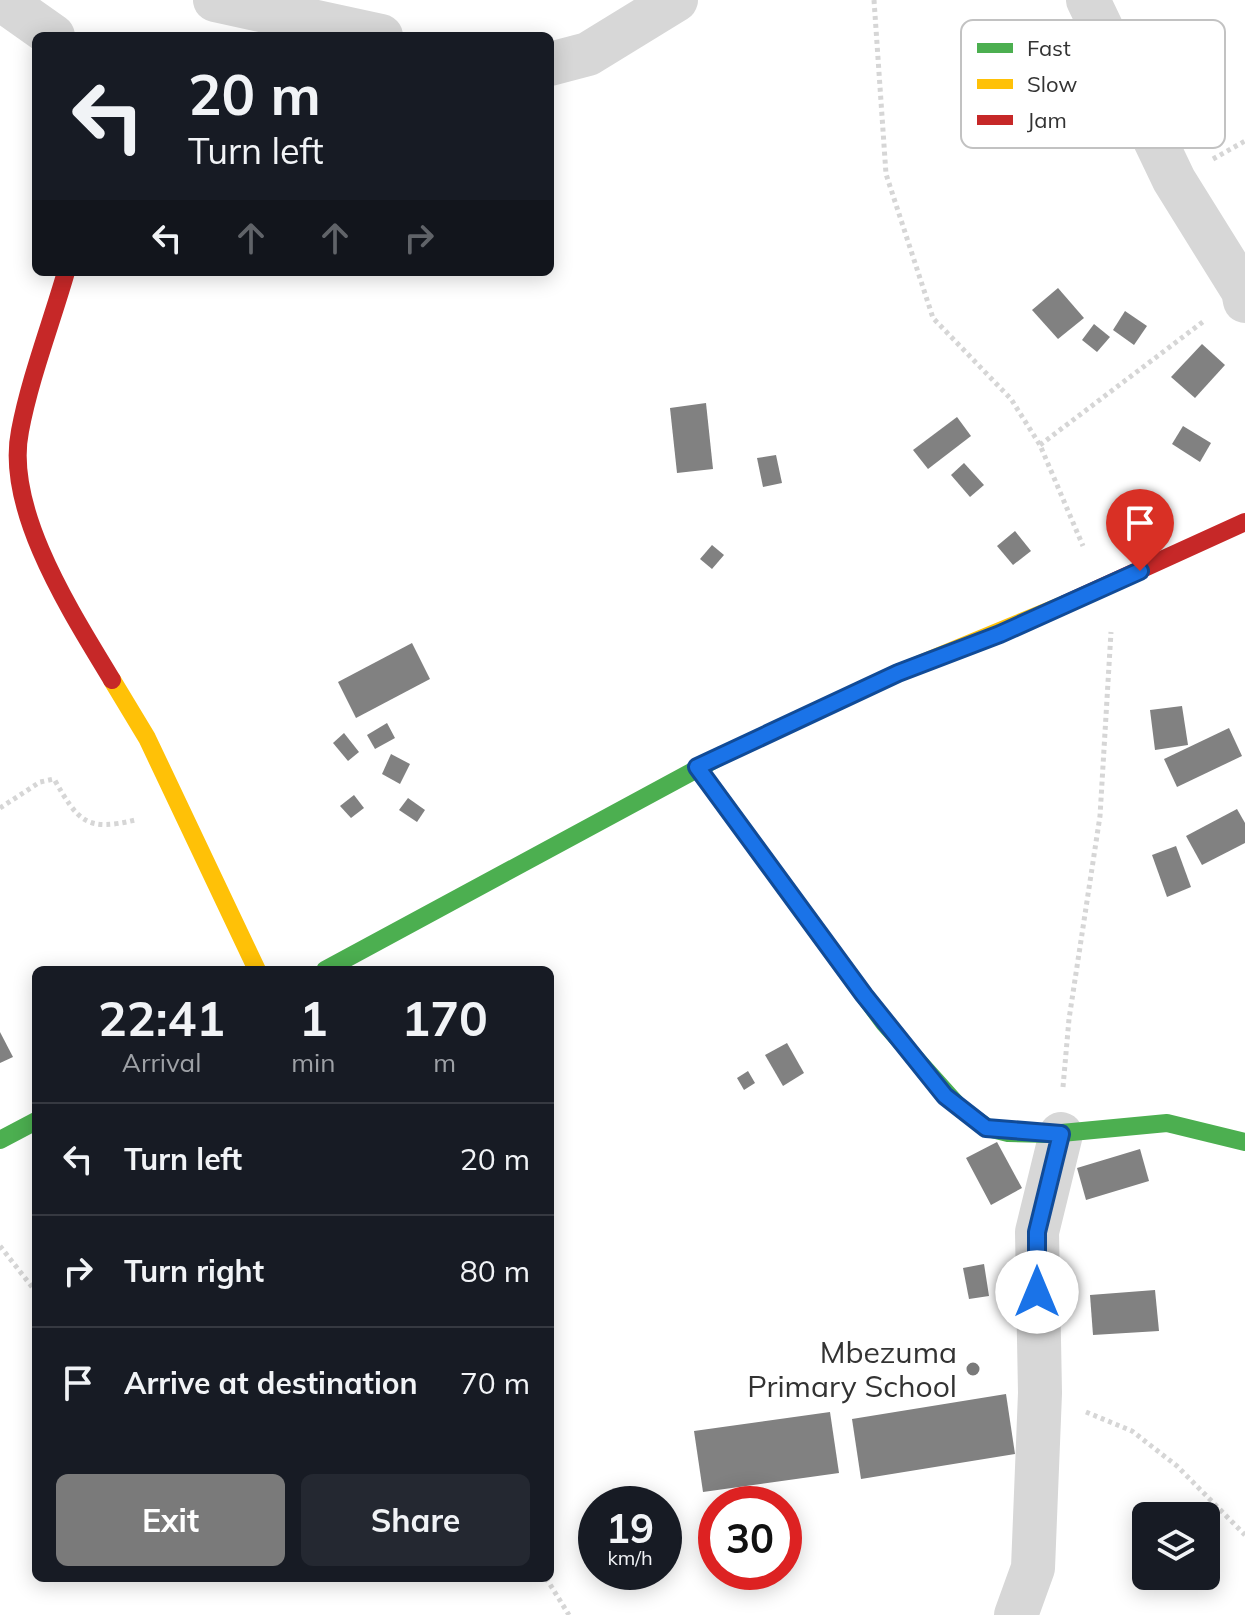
<!DOCTYPE html>
<style>
:root{--surface:#171b24;--page:#242831;--text:#f1f3f6;--muted:#9ea1a6;--line:#363941;--accent:#7a7a7a}
body{margin:0;font-family:Mulish,sans-serif;background:var(--page);color:var(--text);height:100vh;display:flex;flex-direction:column;font-size:30px;white-space:nowrap}
*{box-sizing:border-box;margin:0}
p{font-size:26px;color:var(--muted)}
.icon{flex:none;width:44px;height:44px;fill:none;stroke:currentColor;stroke-width:2;stroke-linecap:round;stroke-linejoin:round}
.map{position:relative;flex:1;overflow:hidden}
.side{position:absolute;left:32px;top:966px;width:522px;height:616px;display:flex;flex-direction:column;background:var(--surface);border-radius:12px;box-shadow:0 4px 20px #0003}
.side>*{flex:none}
.banner{position:absolute;left:32px;top:32px;width:522px;height:244px;border-radius:12px;box-shadow:0 4px 20px #0003;background:#171b24;color:var(--text);overflow:hidden}
.fabs{position:absolute;left:1132px;top:1502px;display:grid;gap:16px}
.fabs a{display:grid;place-items:center;width:88px;height:88px;border-radius:12px;background:var(--surface);box-shadow:0 4px 20px #0003;font-size:40px}
.speed{position:absolute;left:578px;top:1486px;display:flex;gap:16px;font-size:40px;font-weight:700;text-align:center}
.speed>*{display:grid;place-content:center;width:104px;height:104px;border-radius:50%;background:var(--surface);box-shadow:0 4px 20px #0003;line-height:1}
.speed small{font-size:20px;font-weight:400}
.speed .limit{border:12px solid #d22;background:#fff;color:#111}
.pin{position:absolute;display:grid;place-items:center;width:68px;height:68px;color:#fff;margin:-82px -34px;border-radius:50% 50% 50% 0;rotate:-45deg;box-shadow:0 0 8px #0007}
.pin .icon{rotate:45deg}
.me{position:absolute;width:88px;margin:-44px;rotate:0deg;stroke-linejoin:round;filter:drop-shadow(0 0 6px #0008)}
.turn{display:flex;align-items:center;gap:28px;height:168px;padding:0 24px;font-size:36px}
.turn .icon{width:104px;height:104px;stroke-width:2.5}
.turn b{display:block;font-size:56px;line-height:68px}
.lanes{display:flex;align-items:center;height:76px;padding:0 24px;background:#0003;justify-content:center;gap:40px;direction:ltr}
.lanes .off{opacity:.35}
.eta{display:flex;justify-content:space-evenly;align-items:center;height:136px;text-align:center}
.eta b{font-size:48px;font-weight:700;line-height:56px}
.button{display:flex;gap:16px;margin-top:auto;padding:16px 24px}
.button a{flex:1;height:92px;border-radius:12px;background:var(--accent);color:#fff;font-size:32px;font-weight:700;line-height:92px;text-align:center}
.button a+a{background:var(--page);color:var(--text)}
ul{padding:0;list-style:none}
li{display:flex;align-items:center;gap:24px;height:112px;padding:0 24px;border-top:2px solid var(--line)}
li div{flex:1}
li b{display:block;font-size:30px}
li em{font-style:normal}
.map>svg:first-child{display:block}
.building{fill:#818181}
.lines{fill:none;stroke-linecap:round;stroke-linejoin:round}
.path{stroke:#d6d6d6;stroke-width:5;stroke-dasharray:4 4;stroke-linecap:butt}
.street{stroke:#d7d7d7;stroke-width:44}
.fast{stroke:#4caf50;stroke-width:18}
.slow{stroke:#ffc107;stroke-width:18}
.jam{stroke:#c62828;stroke-width:18}
.route-casing{stroke:#114b97;stroke-width:20}
.route{stroke:#1a73e8;stroke-width:14}
.poi-dot{fill:#7a7a7a;stroke:#fff;stroke-width:3}
.labels{text-anchor:middle;dominant-baseline:central;stroke-width:8;stroke-linejoin:round;paint-order:stroke}
.poi-label{font-size:30px;fill:#333;stroke:#fff;text-anchor:end}
.key{fill:#fff;stroke:#c2c2c2;stroke-width:2}
.key-label{font-size:22px;fill:#333}
</style>
<div class="map">
<svg width="1245" height="1615" viewBox="0 0 1245 1615">
<rect width="100%" height="100%" fill="#fff"/>
<g class="building">
<polygon points="1058,288 1084,318 1058,339 1032,310"/>
<polygon points="1125,311 1147,326 1134,345 1113,330"/>
<polygon points="1094,324 1110,337 1097,352 1082,340"/>
<polygon points="1202,344 1225,365 1195,398 1171,377"/>
<polygon points="706,403 713,469 677,473 670,408"/>
<polygon points="957,417 971,436 928,469 913,450"/>
<polygon points="1183,426 1211,443 1200,462 1172,444"/>
<polygon points="776,455 782,483 763,487 757,458"/>
<polygon points="964,463 984,485 970,497 951,475"/>
<polygon points="1015,531 1031,551 1013,565 997,546"/>
<polygon points="712,545 724,555 712,569 700,559"/>
<polygon points="412,643 430,679 356,718 338,682"/>
<polygon points="1182,706 1188,745 1155,750 1150,710"/>
<polygon points="387,723 395,738 375,749 367,735"/>
<polygon points="1229,728 1242,756 1177,787 1164,759"/>
<polygon points="344,733 359,752 348,761 333,743"/>
<polygon points="391,754 410,764 400,784 382,774"/>
<polygon points="354,795 364,808 351,818 340,806"/>
<polygon points="408,798 425,810 417,822 399,810"/>
<polygon points="1237,809 1245,823 1245,843 1202,865 1186,836"/>
<polygon points="1176,846 1191,887 1167,897 1152,855"/>
<polygon points="0,1032 13,1057 0,1063"/>
<polygon points="787,1043 804,1073 783,1086 765,1055"/>
<polygon points="748,1071 755,1083 744,1090 737,1078"/>
<polygon points="997,1142 1022,1188 991,1205 966,1158"/>
<polygon points="1140,1149 1149,1181 1086,1200 1077,1168"/>
<polygon points="984,1264 989,1296 969,1299 963,1268"/>
<polygon points="1155,1290 1159,1331 1093,1335 1090,1295"/>
<polygon points="1006,1394 1015,1454 861,1479 852,1419"/>
<polygon points="830,1412 839,1473 703,1492 694,1431"/>
</g>
<g class="lines">
<g class="path">
<polyline points="874,0 886,174 933,318 1011,399 1040,445 1083,546"/>
<polyline points="1213,159 1245,141"/>
<polyline points="1040,445 1204,321"/>
<path d="M0,808L40,782L54,779C78,821 86,832 135,820"/>
<polyline points="1063,1087 1069,1019 1100,816 1111,632"/>
<polyline points="0,1246 36,1292"/>
<polyline points="1086,1412 1132,1431 1177,1466 1245,1535"/>
<polyline points="546,1578 569,1615"/>
</g>
<g class="street">
<polyline points="2,0 53,36"/>
<polyline points="215,0 381,36"/>
<polyline points="1088,0 1174,180 1243,291 1245,301"/>
<polyline points="550,64 588,54 676,0"/>
<polyline points="1016,1615 1033,1568 1040,1393 1037,1232 1061,1134"/>
</g>
<g class="fast">
<polyline points="697,767 884,1023 962,1110 988,1128 1008,1133 1051,1134 1167,1123 1245,1142"/>
<polyline points="325,970 721,756"/>
<polyline points="0,1140 36,1121"/>
</g>
<g class="slow">
<polyline points="112,680 147,738 257,970"/>
<polyline points="721,756 898,673 1065,604"/>
</g>
<g class="jam">
<path d="M66,272C51,324 30,378 20,431C4,510 73,615 112,680"/>
<polyline points="1065,604 1245,522"/>
</g>
</g>
<g class="lines">
<defs>
<polyline id="route" points="1037,1292 1037,1232 1061,1134 986,1128 945,1096 864,995 697,767 898,673 1000,634 1140,571"/>
</defs>
<use href="#route" class="route-casing"/>
<use href="#route" class="route"/>
</g>
<circle class="poi-dot" cx="973" cy="1369" r="8"/>
<g class="labels">
<g class="poi-label">
<text x="957" y="1352">Mbezuma<tspan x="957" dy="34">Primary School</tspan></text>
</g>
</g>
<rect x="961" y="20" width="264" height="128" rx="12" class="key"/>
<rect x="977" y="43" width="36" height="10" fill="#4caf50"/>
<rect x="977" y="79" width="36" height="10" fill="#ffc107"/>
<rect x="977" y="115" width="36" height="10" fill="#c62828"/>
<g class="key-label">
<text x="1027" y="56">Fast</text>
<text x="1027" y="92">Slow</text>
<text x="1027" y="128">Jam</text>
</g>
</svg>
<div class="fabs">
<a><svg class="icon" aria-label="layers" viewBox="0 0 24 24"><path d="M12 4l9 5-9 5-9-5zM3 14l9 5 9-5"/></svg></a>
</div>
<div class="speed"><div>19<small>km/h</small></div><div class="limit">30</div></div>
<div class="pin" style="left:1140px;top:571px;background:#d93025"><svg class="icon" aria-label="arrive" viewBox="0 0 24 24"><path d="M6 21V4h12l-3 4 3 4H6"/></svg></div>
<svg class="me" style="left:1037px;top:1292px" viewBox="-20 -20 40 40"><circle r="19" fill="#fff"/><path d="M0-13L10 11 0 6-10 11z" fill="#1a73e8"/></svg>
<div class="banner">
<div class="turn"><svg class="icon" aria-label="left" viewBox="0 0 24 24"><path d="M17 20v-9H6M10 6l-5 5 5 5"/></svg><div><b>20 m</b>Turn left</div></div>
<div class="lanes"><svg class="icon" aria-label="left" viewBox="0 0 24 24"><path d="M17 20v-9H6M10 6l-5 5 5 5"/></svg><svg class="icon off" aria-label="ahead" viewBox="0 0 24 24"><path d="M12 20V5M6 11l6-6 6 6"/></svg><svg class="icon off" aria-label="ahead" viewBox="0 0 24 24"><path d="M12 20V5M6 11l6-6 6 6"/></svg><svg class="icon off" aria-label="right" viewBox="0 0 24 24"><path d="M7 20v-9h11M14 6l5 5-5 5"/></svg></div>
</div>
<section class="side">
<div class="eta">
<div><b>22:41</b><p>Arrival</p></div>
<div><b>1</b><p>min</p></div>
<div><b>170</b><p>m</p></div>
</div>
<ul>
<li><svg class="icon" aria-label="left" viewBox="0 0 24 24"><path d="M17 20v-9H6M10 6l-5 5 5 5"/></svg><div><b>Turn left</b></div><em>20 m</em></li>
<li><svg class="icon" aria-label="right" viewBox="0 0 24 24"><path d="M7 20v-9h11M14 6l5 5-5 5"/></svg><div><b>Turn right</b></div><em>80 m</em></li>
<li><svg class="icon" aria-label="arrive" viewBox="0 0 24 24"><path d="M6 21V4h12l-3 4 3 4H6"/></svg><div><b>Arrive at destination</b></div><em>70 m</em></li>
</ul>
<div class="button"><a>Exit</a><a>Share</a></div>
</section>
</div>
